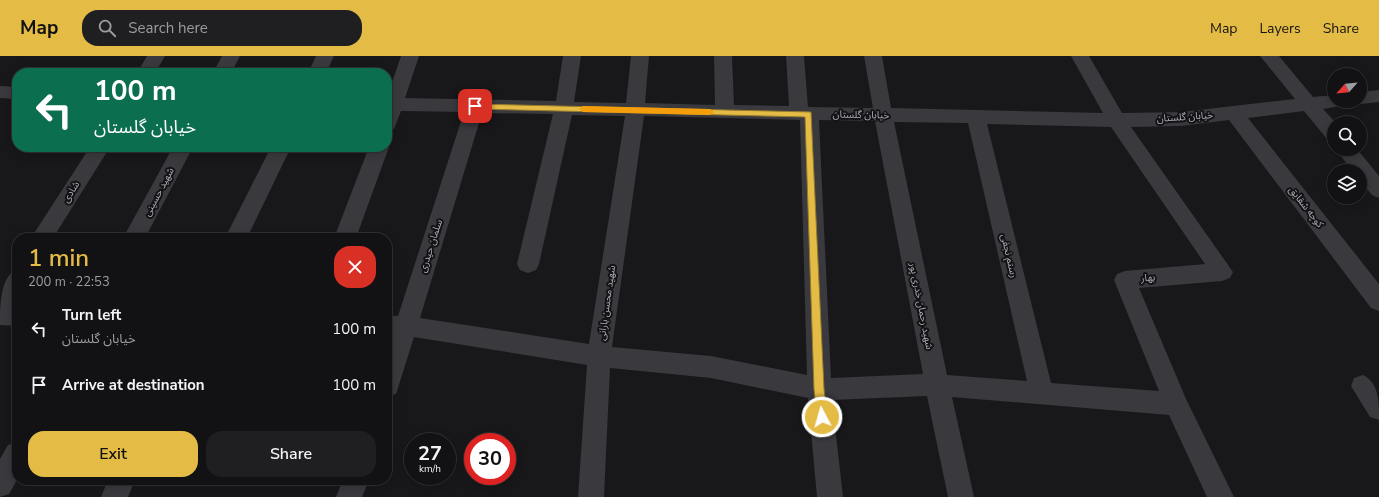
<!DOCTYPE html>
<meta charset="utf-8">
<style>
:root{--surface:#121113;--page:#1f1f21;--text:#f1f3f6;--muted:#9c9da0;--line:#313133;--accent:#e4bb45}
body{margin:0;font-family:"Nunito Sans","Noto Sans Arabic",sans-serif;background:var(--page);color:var(--text);height:100vh;display:flex;flex-direction:column;font-size:15px;white-space:nowrap}
*{box-sizing:border-box;margin:0}
p{font-size:13px;color:var(--muted)}
.icon{flex:none;width:22px;height:22px;fill:none;stroke:currentColor;stroke-width:2;stroke-linecap:round;stroke-linejoin:round}
.map{position:relative;flex:1;overflow:hidden}
.sheet{position:absolute;left:12px;top:177px;width:380px;height:252px;display:flex;flex-direction:column;background:var(--surface);border-radius:16px;box-shadow:0 2px 10px #0003,0 0 0 1px var(--line)}
.sheet>*{flex:none}
.guide{position:absolute;left:12px;top:12px;width:380px;height:84px;border-radius:16px;box-shadow:0 2px 10px #0003,0 0 0 1px var(--line);background:#0b6e4f;color:#fff;overflow:hidden}
.needle{width:26px;rotate:243deg}
.buttons{position:absolute;left:1327px;top:12px;display:grid;gap:8px}
.buttons a{display:grid;place-items:center;width:40px;height:40px;border-radius:50%;background:var(--surface);box-shadow:0 2px 10px #0003,0 0 0 1px var(--line);font-size:20px}
.speed{position:absolute;left:404px;top:377px;display:flex;gap:8px;font-size:20px;font-weight:700;text-align:center}
.speed>*{display:grid;place-content:center;width:52px;height:52px;border-radius:50%;background:var(--surface);box-shadow:0 2px 10px #0003,0 0 0 1px var(--line);line-height:1}
.speed small{font-size:10px;font-weight:400}
.speed .limit{border:6px solid #d22;background:#fff;color:#111}
.pin{position:absolute;display:grid;place-items:center;width:34px;height:34px;color:#fff;margin:-17px;border-radius:8px;box-shadow:0 2px 6px #0006}
.me{position:absolute;width:44px;margin:-22px;rotate:354deg;stroke-linejoin:round;filter:drop-shadow(0 0 3px #0008)}
.turn{display:flex;align-items:center;gap:14px;height:84px;padding:0 16px;font-size:18px}
.turn .icon{width:52px;height:52px;stroke-width:2.5}
.turn b{display:block;font-size:28px;line-height:34px}
.round{display:grid;place-items:center;flex:none;width:42px;height:42px;border-radius:16px;background:var(--page)}
.summary{display:flex;align-items:center;justify-content:space-between;height:68px;padding:0 16px}
h1{font-size:24px;font-weight:600;line-height:30px;color:var(--accent)}
.cta{display:flex;gap:8px;margin-top:auto;padding:8px 16px}
.cta a{flex:1;height:46px;border-radius:16px;background:var(--accent);color:#111;font-size:16px;font-weight:600;line-height:46px;text-align:center}
.cta a+a{background:var(--page);color:var(--text)}
ul{padding:0;list-style:none}
li{display:flex;align-items:center;gap:12px;height:56px;padding:0 16px}
li div{flex:1}
li b{display:block;font-size:15px}
li em{font-style:normal}
header{display:flex;align-items:center;gap:24px;box-sizing:border-box;height:56px;padding:0 20px;background:var(--accent);color:#111}
header strong{font-size:19px}
nav{display:flex;gap:22px;margin-inline-start:auto;font-size:14px}
.search{width:280px;height:36px;background:var(--page);display:flex;align-items:center;gap:10px;box-sizing:border-box;padding:0 14px;border-radius:16px;color:var(--muted);font-size:15px}
.map>svg:first-child{display:block}
.lines{fill:none;stroke-linecap:round;stroke-linejoin:round}
.minor{fill:#39393e;fill-rule:evenodd}
.route{fill:#e4bb45;stroke:#947a2d}
.slow{fill:#f59e0b}
.labels{text-anchor:middle;dominant-baseline:central;stroke-width:4;stroke-linejoin:round;paint-order:stroke}
.street-label{font-size:10px;fill:#abaeb8;stroke:#131214}
</style>
<header>
<strong>Map</strong>
<div class="search"><svg class="icon" aria-label="search" viewBox="0 0 24 24"><circle cx="10" cy="10" r="6"/><path d="M15 15l6 6"/></svg>Search here</div>
<nav><a>Map</a><a>Layers</a><a>Share</a></nav>
</header>
<div class="map">
<svg width="1379" height="441" viewBox="0 0 1379 441">
<rect width="100%" height="100%" fill="#181719"/>
<g class="lines">
<g class="minor">
<polygon points="147,0 165,0 155,17 137,17"/>
<polygon points="222,0 240,0 231,17 213,17"/>
<polygon points="316,0 334,0 326,17 308,17"/>
<path d="M401,0H419L405,42L556,45L563,0H581L574,46L626,47L631,0H649L645,47L715,49L714,0H732L734,49L789,50L786,0H804L808,51L873,52L864,0H882L891,52L1103,57L1071,0H1089L1122,57L1181,56L1295,43L1260,0H1279L1313,41L1334,39V45H1343L1341,50L1323,53L1336,67H1334V85L1327,83L1304,55L1248,62L1379,228V255L1371,252L1229,64L1181,70L1131,71L1233,216L1230,222L1222,225L1139,232L1186,343L1234,441H1207L1169,359L952,341L974,441H948L927,340L832,344L843,441H817L808,342L711,322L610,312L604,441H578L587,309L414,281L396,338L387,341V293L391,279H387V259L398,260L464,56L401,55L394,73L387,75V41ZM482,57L553,58L517,208L520,214L528,217L536,214L539,208L572,59L625,60L589,288L420,262ZM644,60L800,64L807,319L711,300L612,291ZM819,64L875,65L923,318L831,322ZM894,66L968,67L1027,325L947,319ZM987,68L1111,71L1205,208L1125,215L1117,218L1114,224L1159,335L1051,327Z"/>
<polygon points="0,30 17,31 17,43 0,42"/>
<polygon points="1379,34 1379,46 1360,48 1353,45 1360,45 1360,36"/>
<polygon points="387,88 389,91 356,182 334,182 369,91 387,91"/>
<polygon points="90,91 110,91 53,182 31,182"/>
<polygon points="173,91 193,91 145,182 123,182"/>
<polygon points="271,91 291,91 247,182 225,182"/>
<polygon points="1336,93 1357,93 1379,120 1379,142 1372,139 1360,125 1360,115 1352,115"/>
<path d="M17,213V241L12,250H17V270L0,269C0,249 0,221 17,213Z"/>
<path d="M1363,319C1379,327 1379,345 1379,364L1370,361L1351,330L1354,322Z"/>
<polygon points="17,386 17,424 9,438 0,441 0,403 8,389"/>
<polygon points="108,424 135,424 128,441 101,441"/>
<polygon points="343,424 369,424 362,441 336,441"/>
</g>
</g>
<polygon class="route" points="475,48 811,56 824,333 827,361 826,365 822,366 819,365 817,361 814,333 805,61 475,53 471,50"/>
<polygon class="slow" points="583,50 710,53 714,56 710,59 583,56 579,53"/>
<g class="labels">
<g class="street-label">
<text transform="translate(861 59) rotate(1)">خیابان گلستان</text>
<text transform="translate(1185 61) rotate(-4)">خیابان گلستان</text>
<text transform="translate(71 136) rotate(-58)">شادی</text>
<text transform="translate(159 136) rotate(-62)">شهید حسینی</text>
<text transform="translate(1306 151) rotate(52)">کوچه شقایق</text>
<text transform="translate(431 190) rotate(-72)">سلمان حیدری</text>
<text transform="translate(1009 200) rotate(77)">رستم نجفی</text>
<text transform="translate(1148 222) rotate(-5)">بهار</text>
<text transform="translate(607 247) rotate(-82)">شهید محسن بارانی</text>
<text transform="translate(921 250) rotate(79)">شهید رحمان خدری پور</text>
</g>
</g>
</svg>
<div class="buttons">
<a><svg class="needle" viewBox="-14 -14 28 28"><path d="M0-13l5 13h-10z" fill="#e53935"/><path d="M0 13l5-13h-10z" fill="#9c9da0"/></svg></a>
<a><svg class="icon" aria-label="search" viewBox="0 0 24 24"><circle cx="10" cy="10" r="6"/><path d="M15 15l6 6"/></svg></a>
<a><svg class="icon" aria-label="layers" viewBox="0 0 24 24"><path d="M12 4l9 5-9 5-9-5zM3 14l9 5 9-5"/></svg></a>
</div>
<div class="speed"><div>27<small>km/h</small></div><div class="limit">30</div></div>
<div class="pin" style="left:475px;top:50px;background:#d93025"><svg class="icon" aria-label="arrive" viewBox="0 0 24 24"><path d="M6 21V4h12l-3 4 3 4H6"/></svg></div>
<svg class="me" style="left:822px;top:361px" viewBox="-20 -20 40 40"><circle r="17" fill="#e4bb45" stroke="#fff" stroke-width="3"/><path d="M0-11L8 9 0 5-8 9z" fill="#fff"/></svg>
<div class="guide">
<div class="turn"><svg class="icon" aria-label="left" viewBox="0 0 24 24"><path d="M17 20v-9H6M10 6l-5 5 5 5"/></svg><div><b>100 m</b>خیابان گلستان</div></div>
</div>
<section class="sheet">
<div class="summary"><div><h1>1 min</h1><p>200 m · 22:53</p></div><a class="round" style="background:#d93025;color:#fff"><svg class="icon" aria-label="close" viewBox="0 0 24 24"><path d="M6 6l12 12M18 6L6 18"/></svg></a></div>
<ul>
<li><svg class="icon" aria-label="left" viewBox="0 0 24 24"><path d="M17 20v-9H6M10 6l-5 5 5 5"/></svg><div><b>Turn left</b><p>خیابان گلستان</p></div><em>100 m</em></li>
<li><svg class="icon" aria-label="arrive" viewBox="0 0 24 24"><path d="M6 21V4h12l-3 4 3 4H6"/></svg><div><b>Arrive at destination</b></div><em>100 m</em></li>
</ul>
<div class="cta"><a>Exit</a><a>Share</a></div>
</section>
</div>
